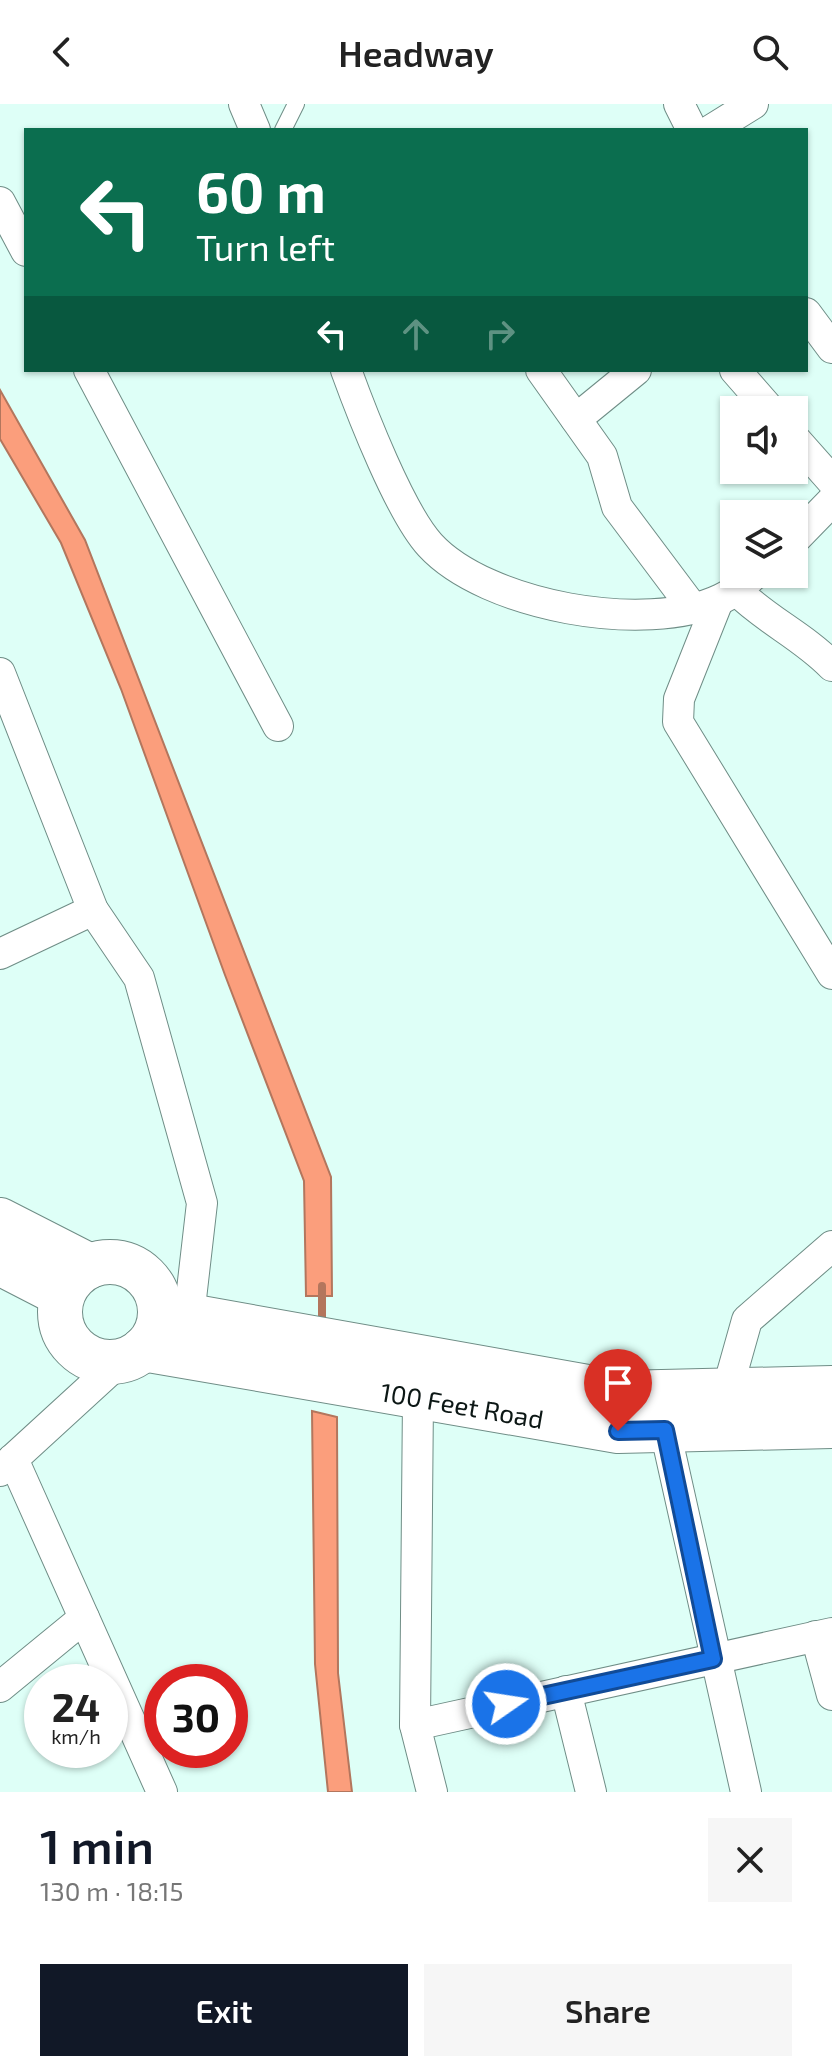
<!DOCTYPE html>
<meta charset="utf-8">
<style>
:root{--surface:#fff;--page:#f6f6f6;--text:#222;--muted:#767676;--accent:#111827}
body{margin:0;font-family:"Exo 2",sans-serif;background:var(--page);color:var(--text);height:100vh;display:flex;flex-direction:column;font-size:30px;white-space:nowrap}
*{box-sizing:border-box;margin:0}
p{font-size:26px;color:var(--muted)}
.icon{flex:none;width:44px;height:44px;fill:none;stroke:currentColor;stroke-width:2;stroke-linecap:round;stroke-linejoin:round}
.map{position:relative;height:1688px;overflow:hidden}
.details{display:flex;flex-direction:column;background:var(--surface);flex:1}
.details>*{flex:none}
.guide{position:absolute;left:24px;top:24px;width:784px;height:244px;border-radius:0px;box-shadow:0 2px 6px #0004;background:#0b6e4f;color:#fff;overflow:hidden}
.fabs{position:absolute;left:720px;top:292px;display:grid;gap:16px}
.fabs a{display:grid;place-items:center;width:88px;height:88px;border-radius:0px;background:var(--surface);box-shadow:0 2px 6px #0004;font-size:40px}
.speed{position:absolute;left:24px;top:1560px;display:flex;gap:16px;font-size:40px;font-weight:700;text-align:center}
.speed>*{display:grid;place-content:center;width:104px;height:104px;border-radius:50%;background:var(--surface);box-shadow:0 2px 6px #0004;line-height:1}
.speed small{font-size:20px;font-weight:400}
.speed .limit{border:12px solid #d22;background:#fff;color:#111}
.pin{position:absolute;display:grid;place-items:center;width:68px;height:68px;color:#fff;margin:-82px -34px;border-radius:50% 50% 50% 0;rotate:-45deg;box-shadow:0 0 8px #0007}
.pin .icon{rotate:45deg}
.me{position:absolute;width:88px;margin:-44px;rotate:77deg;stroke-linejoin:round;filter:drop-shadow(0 0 6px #0008)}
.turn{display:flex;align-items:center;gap:28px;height:168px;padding:0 40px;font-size:36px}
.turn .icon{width:104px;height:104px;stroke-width:2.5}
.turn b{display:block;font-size:56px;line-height:68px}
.lanes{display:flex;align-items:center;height:76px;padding:0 40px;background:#0003;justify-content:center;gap:40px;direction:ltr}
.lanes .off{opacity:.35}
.round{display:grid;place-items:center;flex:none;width:84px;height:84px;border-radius:0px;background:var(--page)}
.overview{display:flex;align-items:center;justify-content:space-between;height:136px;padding:0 40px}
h1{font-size:48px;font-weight:600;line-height:60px;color:var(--accent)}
.primary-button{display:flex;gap:16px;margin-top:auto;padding:16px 40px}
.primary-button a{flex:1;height:92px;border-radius:0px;background:var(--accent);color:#fff;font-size:32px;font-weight:600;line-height:92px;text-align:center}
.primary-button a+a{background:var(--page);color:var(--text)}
header{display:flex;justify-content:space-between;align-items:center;height:104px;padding:0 40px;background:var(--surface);font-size:36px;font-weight:600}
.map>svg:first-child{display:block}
.water{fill:#fb9e7c;stroke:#b3765d;stroke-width:2}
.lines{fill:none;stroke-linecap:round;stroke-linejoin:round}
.stream{stroke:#b3765d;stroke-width:8}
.lane-casing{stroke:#6f8d86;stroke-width:18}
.street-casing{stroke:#6f8d86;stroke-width:32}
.secondary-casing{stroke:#6f8d86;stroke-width:46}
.lane{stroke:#fff;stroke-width:16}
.street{stroke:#fff;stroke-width:30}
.secondary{stroke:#fff;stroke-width:44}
.route-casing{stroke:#114b97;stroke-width:20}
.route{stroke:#1a73e8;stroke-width:14}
.labels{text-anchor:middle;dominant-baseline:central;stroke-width:7;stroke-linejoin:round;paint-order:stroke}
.street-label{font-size:26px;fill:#0c1715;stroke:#defff7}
</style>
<header><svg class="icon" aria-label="back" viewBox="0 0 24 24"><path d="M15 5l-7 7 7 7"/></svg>Headway<svg class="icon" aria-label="search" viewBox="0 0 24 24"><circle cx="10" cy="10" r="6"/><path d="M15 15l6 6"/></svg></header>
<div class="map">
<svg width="832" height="1688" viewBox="0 0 832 1688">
<rect width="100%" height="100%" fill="#defff7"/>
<g class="water">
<polygon points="0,286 85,436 331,1073 332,1192 306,1192 304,1077 225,871 121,585 61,439 0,335"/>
<polygon points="312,1307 337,1313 338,1569 352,1688 328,1688 315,1560"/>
</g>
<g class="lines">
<polyline class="stream" points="322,1182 322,1221"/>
<defs>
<polyline id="lane" points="283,26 296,0"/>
<g id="street">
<polyline points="244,0 255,26"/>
<polyline points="679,0 692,26"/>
<polyline points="711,26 753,0"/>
<polyline points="0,98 26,147"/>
<polyline points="806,209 832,244"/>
<polyline points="89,266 278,622"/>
<path d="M346,266C362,310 400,408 430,441C486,502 646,531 721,495C734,489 744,479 755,470"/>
<polyline points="541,266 602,352 617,403 692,503"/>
<polyline points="735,266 770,306"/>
<polyline points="576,315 636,266"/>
<polyline points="794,334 832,377"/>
<polyline points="794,436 832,397"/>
<path d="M736,486C766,516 803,532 832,562"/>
<polyline points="718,497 679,595 678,618 832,870"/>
<polyline points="0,569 93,806 139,874 202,1099 189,1212"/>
<polyline points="0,850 93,806"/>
<polyline points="727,1287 747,1216 832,1142"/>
<polyline points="418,1294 415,1621 432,1688"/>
<polyline points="665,1326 746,1688"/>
<polyline points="13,1355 162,1688"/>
<polyline points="0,1367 119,1258"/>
<polyline points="816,1532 832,1591"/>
<polyline points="0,1583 84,1514"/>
<polyline points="566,1587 591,1688"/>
<polyline points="415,1621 832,1529"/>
</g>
<g id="secondary">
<polyline points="0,1116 90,1162"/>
<circle cx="110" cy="1208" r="50"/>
<polyline points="0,1159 62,1191"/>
<polyline points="161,1207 621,1289 832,1284"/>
<path id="s1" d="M143,1245L618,1327L832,1322"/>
</g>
</defs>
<use href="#lane" class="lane-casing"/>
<use href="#street" class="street-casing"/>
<use href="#secondary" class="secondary-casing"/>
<use href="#lane" class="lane"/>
<use href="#street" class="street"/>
<use href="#secondary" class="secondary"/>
</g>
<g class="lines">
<defs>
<polyline id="route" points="506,1600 713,1555 665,1326 618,1327"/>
</defs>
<use href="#route" class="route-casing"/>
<use href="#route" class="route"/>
</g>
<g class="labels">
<g class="street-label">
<text stroke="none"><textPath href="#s1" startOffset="324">100 Feet Road</textPath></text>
</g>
</g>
</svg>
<div class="fabs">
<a><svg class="icon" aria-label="sound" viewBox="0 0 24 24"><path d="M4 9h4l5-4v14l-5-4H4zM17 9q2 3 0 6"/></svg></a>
<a><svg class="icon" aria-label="layers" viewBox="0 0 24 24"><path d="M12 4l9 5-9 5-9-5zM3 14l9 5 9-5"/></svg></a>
</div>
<div class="speed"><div>24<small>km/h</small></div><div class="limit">30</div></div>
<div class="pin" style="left:618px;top:1327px;background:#d93025"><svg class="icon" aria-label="arrive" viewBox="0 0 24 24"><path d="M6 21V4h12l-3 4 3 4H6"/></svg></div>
<svg class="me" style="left:506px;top:1600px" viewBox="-20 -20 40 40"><circle r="17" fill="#1a73e8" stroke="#fff" stroke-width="3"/><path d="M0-11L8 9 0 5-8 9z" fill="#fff"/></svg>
<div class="guide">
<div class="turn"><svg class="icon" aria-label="left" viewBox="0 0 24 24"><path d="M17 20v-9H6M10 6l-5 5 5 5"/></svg><div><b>60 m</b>Turn left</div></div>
<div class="lanes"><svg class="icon" aria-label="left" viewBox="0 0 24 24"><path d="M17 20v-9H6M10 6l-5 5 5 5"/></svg><svg class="icon off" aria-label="ahead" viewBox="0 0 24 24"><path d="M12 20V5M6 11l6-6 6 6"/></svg><svg class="icon off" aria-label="right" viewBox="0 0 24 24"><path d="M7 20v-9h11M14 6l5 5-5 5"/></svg></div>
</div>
</div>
<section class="details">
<div class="overview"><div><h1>1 min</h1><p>130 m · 18:15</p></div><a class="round"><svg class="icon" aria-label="close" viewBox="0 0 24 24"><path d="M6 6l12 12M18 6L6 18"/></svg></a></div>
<div class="primary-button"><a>Exit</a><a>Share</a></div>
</section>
